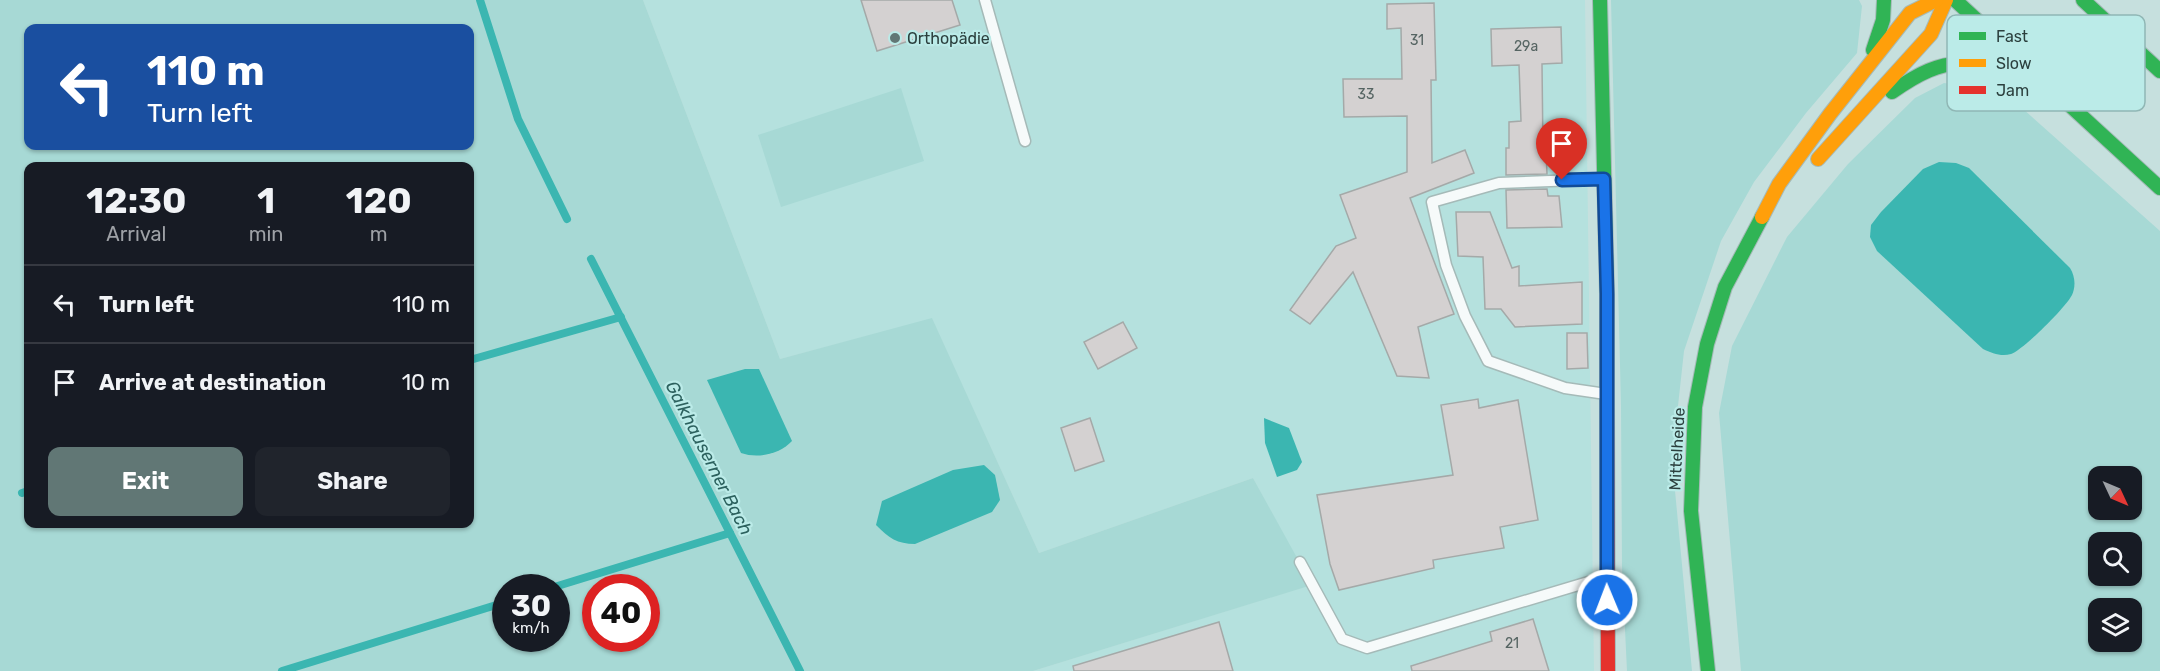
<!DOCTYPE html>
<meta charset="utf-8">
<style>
:root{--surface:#171b24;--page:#20242c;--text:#f1f3f6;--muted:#9ea1a6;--line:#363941;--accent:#617775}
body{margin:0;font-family:Rubik,sans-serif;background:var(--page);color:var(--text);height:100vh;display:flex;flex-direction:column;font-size:22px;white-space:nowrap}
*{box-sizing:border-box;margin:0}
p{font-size:20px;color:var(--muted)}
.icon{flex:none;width:33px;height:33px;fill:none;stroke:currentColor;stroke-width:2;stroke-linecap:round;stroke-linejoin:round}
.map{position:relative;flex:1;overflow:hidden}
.details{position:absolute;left:24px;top:162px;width:450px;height:366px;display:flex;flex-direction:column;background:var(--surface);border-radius:12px;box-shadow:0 2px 4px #0004}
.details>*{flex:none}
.banner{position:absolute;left:24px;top:24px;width:450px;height:126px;border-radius:12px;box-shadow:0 2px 4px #0004;background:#1a4fa0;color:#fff;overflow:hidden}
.needle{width:39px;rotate:134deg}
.controls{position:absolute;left:2088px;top:466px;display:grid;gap:12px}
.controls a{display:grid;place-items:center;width:54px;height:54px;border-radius:12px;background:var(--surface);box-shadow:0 2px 4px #0004;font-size:30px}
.speed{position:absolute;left:492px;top:574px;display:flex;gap:12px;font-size:30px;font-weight:700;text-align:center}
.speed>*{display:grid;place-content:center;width:78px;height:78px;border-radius:50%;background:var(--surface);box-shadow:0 2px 4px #0004;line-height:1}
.speed small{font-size:15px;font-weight:400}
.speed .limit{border:9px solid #d22;background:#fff;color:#111}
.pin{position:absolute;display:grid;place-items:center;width:51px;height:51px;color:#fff;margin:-62px -26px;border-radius:50% 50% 50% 0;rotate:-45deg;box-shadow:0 0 6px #0007}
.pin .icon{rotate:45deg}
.me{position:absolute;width:66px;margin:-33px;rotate:359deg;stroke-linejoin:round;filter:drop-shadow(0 0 4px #0008)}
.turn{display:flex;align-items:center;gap:21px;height:126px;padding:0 24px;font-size:27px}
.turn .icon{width:78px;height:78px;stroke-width:2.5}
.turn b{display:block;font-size:42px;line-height:51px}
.eta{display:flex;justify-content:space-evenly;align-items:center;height:102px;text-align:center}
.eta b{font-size:36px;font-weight:700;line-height:42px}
.cta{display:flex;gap:12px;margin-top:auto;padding:12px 24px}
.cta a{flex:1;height:69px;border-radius:12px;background:var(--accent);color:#fff;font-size:24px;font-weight:700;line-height:69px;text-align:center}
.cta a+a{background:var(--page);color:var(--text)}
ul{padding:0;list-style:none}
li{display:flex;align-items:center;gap:18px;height:78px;padding:0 24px;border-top:2px solid var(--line)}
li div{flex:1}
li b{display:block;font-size:22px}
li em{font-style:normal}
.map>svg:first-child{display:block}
.built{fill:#b5e1de}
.green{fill:#a7d9d5;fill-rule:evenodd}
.water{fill:#3bb6b1}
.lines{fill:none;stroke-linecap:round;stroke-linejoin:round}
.stream{stroke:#3bb6b1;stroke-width:8}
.building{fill:#d4d1d1;stroke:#a4a9a8;stroke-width:1.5}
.lane-casing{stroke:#a5bab8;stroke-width:13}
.fast-casing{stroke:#a5bab8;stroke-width:16}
.slow-casing{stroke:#a5bab8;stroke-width:16}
.jam-casing{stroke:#a5bab8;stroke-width:16}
.lane{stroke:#f6fafa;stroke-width:10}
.fast{stroke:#30b455;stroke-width:14}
.slow{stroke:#ff9f0a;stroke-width:14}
.jam{stroke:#e5322d;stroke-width:14}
.route-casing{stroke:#114b97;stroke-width:15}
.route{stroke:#1a73e8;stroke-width:10}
.poi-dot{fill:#617775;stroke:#bbebe8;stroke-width:2}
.labels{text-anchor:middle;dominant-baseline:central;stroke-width:4.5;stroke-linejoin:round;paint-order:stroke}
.number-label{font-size:14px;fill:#556462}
.poi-label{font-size:16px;fill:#2b3f3d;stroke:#bbebe8;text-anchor:start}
.street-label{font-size:16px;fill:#2b3f3d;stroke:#bbebe8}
.water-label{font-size:18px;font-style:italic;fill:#2c615e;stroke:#bbebe8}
.key{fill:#bbebe8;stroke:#90b7b5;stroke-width:1.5}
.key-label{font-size:16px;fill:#2b3f3d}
</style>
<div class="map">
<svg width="2160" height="671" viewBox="0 0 2160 671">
<rect width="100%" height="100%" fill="#c6e0de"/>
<polygon class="built" points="643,0 1585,0 1594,671 1033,671 1311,585 1253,478 1039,553 932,319 780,359"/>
<g class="green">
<path d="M0,0H643L780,359L932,318L1039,553L1253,478L1312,585L1033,671H0ZM28,28H470V146H28ZM28,166H470V524H28ZM506,588H556V639H506ZM596,588H646V639H596Z"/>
<polygon points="1611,0 1859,0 1862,6 1857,53 1806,113 1754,182 1721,241 1684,351 1677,415 1674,480 1692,671 1627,671 1622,567 1621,405"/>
<path d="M1944,83L1990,90L2022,108L2160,231V671H1741L1719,413L1732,346L1787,237L1848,164L1915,98ZM2098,477H2132V510H2098ZM2098,543H2132V576H2098ZM2098,609H2132V642H2098Z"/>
<polygon points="901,88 924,161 781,207 758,135"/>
</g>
<g class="water">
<path d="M1939,162L1956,163L1969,168L2070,268C2075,276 2076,286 2072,295C2066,307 2023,350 2011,354C2001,357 1992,353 1983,349L1877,251L1870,237L1871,225L1881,212L1923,169Z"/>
<path d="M745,369H759L792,441C780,454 758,459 741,453L707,380Z"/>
<polygon points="1264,418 1289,428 1302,462 1297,470 1277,477 1265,443"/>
<path d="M984,465L995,475L1000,500L992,512L915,544C897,544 889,538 876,525L882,501L953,470Z"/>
</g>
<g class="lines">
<g class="stream">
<polyline points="480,0 518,119 567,219"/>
<polyline points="591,259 800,671"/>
<polyline points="470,360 621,317"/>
<polyline points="22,493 28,491"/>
<polyline points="551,588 730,533"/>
<polyline points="282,671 506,602"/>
</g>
</g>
<g class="building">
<polygon points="861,0 952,0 960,25 877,51"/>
<polygon points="1434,3 1436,80 1431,80 1432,163 1465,150 1474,173 1410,198 1454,314 1418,327 1429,378 1397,376 1353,272 1310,324 1290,310 1336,246 1356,238 1340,195 1407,172 1407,116 1344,117 1343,79 1402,79 1401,28 1387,29 1387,4"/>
<polygon points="1561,27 1562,63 1542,64 1543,151 1546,151 1547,174 1506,175 1506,148 1509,148 1509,122 1521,121 1519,65 1492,66 1491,29"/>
<polygon points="1547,189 1548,196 1559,196 1562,227 1507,228 1506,190"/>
<polygon points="1456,212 1490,212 1512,268 1519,266 1519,286 1582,282 1582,324 1515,327 1501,309 1485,309 1483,257 1458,256"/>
<polygon points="1123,322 1137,348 1098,369 1084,342"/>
<polygon points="1567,333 1587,333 1588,368 1567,369"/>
<polygon points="1478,399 1479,408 1518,400 1538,520 1500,527 1504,548 1433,560 1434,568 1339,590 1330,564 1317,495 1453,475 1441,405"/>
<polygon points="1090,418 1104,461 1075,471 1061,428"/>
<polygon points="1533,619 1549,671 1412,671 1411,666 1492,641 1490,632"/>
<polygon points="1219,622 1233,671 1074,671 1073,666"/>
</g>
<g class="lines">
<defs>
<g id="lane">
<polyline points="985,0 1025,141"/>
<polyline points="1604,179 1499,183 1432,202 1446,265 1465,316 1488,361 1565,388 1606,394"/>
<polyline points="1300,562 1342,639 1367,648 1605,577"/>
</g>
<g id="fast">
<polyline points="1600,0 1607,294 1607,407"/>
<polyline points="1955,0 2160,188"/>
<polyline points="2083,0 2160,71"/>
<polyline points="1873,50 1883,20 1884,0"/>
<path d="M1892,92C1950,51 1971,60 2035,82"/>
<polyline points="1708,671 1691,511 1695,407 1707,344 1725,287 1762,217"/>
</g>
<g id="slow">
<polyline points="1818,159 1931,34 1946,0"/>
<polyline points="1762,217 1779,184 1830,114 1910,13 1936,0"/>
</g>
<polyline id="jam" points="1607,407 1608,671"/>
</defs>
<use href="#lane" class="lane-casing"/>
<use href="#fast" class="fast-casing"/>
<use href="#slow" class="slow-casing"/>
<use href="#jam" class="jam-casing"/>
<use href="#lane" class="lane"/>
<use href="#fast" class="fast"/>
<use href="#slow" class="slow"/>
<use href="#jam" class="jam"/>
</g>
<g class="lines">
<defs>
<polyline id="route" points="1562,180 1604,179 1607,294 1607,600"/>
</defs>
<use href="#route" class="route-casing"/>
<use href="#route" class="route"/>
</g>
<circle class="poi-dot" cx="895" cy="38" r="6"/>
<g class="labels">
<g class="number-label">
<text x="1417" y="40">31</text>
<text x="1526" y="46">29a</text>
<text x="1366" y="94">33</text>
<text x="1512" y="643">21</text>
</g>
<g class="poi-label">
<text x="907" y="38">Orthopädie</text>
</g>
<g class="street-label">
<text transform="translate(1677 449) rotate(-87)">Mittelheide</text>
</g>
<g class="water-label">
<text transform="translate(709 458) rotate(63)">Galkhauserner Bach</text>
</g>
</g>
<rect x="1947" y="15" width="198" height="96" rx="9" class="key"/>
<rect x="1959" y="32" width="27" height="8" fill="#30b455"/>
<rect x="1959" y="59" width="27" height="8" fill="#ff9f0a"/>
<rect x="1959" y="86" width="27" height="8" fill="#e5322d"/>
<g class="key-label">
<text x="1996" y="42">Fast</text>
<text x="1996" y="69">Slow</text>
<text x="1996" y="96">Jam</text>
</g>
</svg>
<div class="controls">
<a><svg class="needle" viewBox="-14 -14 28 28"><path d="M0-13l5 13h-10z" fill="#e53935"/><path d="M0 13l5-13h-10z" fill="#9ea1a6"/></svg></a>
<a><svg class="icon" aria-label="search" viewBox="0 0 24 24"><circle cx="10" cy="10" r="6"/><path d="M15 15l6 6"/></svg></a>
<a><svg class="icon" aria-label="layers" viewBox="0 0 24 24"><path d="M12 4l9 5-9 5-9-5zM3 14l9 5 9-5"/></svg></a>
</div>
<div class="speed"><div>30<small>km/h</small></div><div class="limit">40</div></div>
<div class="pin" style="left:1562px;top:180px;background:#d93025"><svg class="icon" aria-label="arrive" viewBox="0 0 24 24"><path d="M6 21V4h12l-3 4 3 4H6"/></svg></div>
<svg class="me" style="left:1607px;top:600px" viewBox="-20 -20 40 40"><circle r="17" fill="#1a73e8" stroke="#fff" stroke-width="3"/><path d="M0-11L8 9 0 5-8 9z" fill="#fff"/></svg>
<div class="banner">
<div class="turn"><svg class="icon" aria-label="left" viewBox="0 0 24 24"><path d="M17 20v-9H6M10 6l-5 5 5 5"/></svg><div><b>110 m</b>Turn left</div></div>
</div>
<section class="details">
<div class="eta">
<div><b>12:30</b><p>Arrival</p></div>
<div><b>1</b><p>min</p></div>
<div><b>120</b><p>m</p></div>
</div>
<ul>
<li><svg class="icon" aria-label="left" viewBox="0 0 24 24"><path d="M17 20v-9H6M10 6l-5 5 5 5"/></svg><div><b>Turn left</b></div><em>110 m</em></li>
<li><svg class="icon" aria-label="arrive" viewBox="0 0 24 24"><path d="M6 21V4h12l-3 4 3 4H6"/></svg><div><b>Arrive at destination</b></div><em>10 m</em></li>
</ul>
<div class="cta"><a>Exit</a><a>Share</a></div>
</section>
</div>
